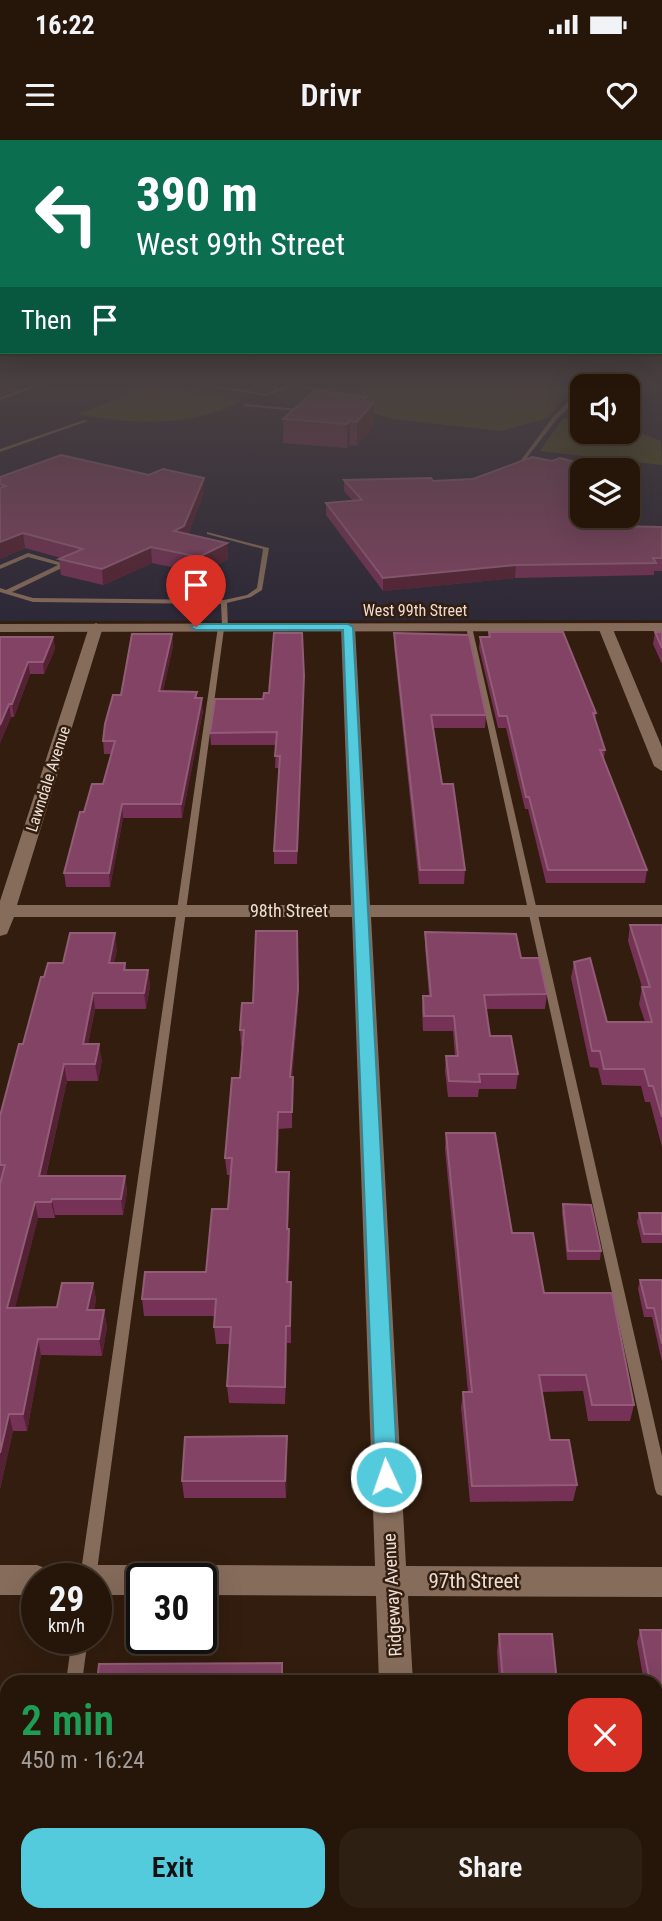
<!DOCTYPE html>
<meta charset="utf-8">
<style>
:root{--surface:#26160a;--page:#2e1f13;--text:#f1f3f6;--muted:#a49f9c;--line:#42352b;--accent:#54cadd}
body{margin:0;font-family:"Roboto Condensed",sans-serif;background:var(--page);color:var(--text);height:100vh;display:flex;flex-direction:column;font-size:26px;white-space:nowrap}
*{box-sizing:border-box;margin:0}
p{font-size:23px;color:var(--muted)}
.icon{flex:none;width:38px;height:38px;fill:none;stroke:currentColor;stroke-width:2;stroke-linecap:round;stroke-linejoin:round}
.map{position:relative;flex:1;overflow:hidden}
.side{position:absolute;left:0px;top:1535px;width:663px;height:247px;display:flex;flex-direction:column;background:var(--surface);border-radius:21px 21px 0 0;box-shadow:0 7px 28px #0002,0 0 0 2px var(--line)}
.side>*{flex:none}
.banner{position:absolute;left:0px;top:0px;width:663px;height:214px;box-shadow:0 7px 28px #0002,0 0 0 2px var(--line);background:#0b6e4f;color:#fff;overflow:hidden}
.controls{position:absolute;left:570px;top:234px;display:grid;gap:14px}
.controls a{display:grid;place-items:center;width:70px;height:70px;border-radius:14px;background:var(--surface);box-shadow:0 7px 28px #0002,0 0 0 2px var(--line);font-size:35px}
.speed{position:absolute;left:21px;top:1423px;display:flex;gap:14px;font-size:35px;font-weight:700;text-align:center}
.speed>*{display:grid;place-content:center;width:91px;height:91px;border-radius:50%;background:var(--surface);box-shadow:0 7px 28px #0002,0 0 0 2px var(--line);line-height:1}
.speed small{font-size:18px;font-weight:400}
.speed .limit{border:4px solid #111;border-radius:10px;background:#fff;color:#111}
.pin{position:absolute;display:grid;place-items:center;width:60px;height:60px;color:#fff;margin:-72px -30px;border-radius:50% 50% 50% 0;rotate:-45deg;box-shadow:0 0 7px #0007}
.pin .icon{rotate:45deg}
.me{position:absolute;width:77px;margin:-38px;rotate:357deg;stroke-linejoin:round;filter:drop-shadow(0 0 5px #0008)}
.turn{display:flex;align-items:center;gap:24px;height:147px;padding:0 21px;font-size:32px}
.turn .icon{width:91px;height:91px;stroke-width:2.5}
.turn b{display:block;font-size:49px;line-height:60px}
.then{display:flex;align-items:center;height:66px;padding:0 21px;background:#0003;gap:14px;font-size:26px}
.round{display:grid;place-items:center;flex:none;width:74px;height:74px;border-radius:21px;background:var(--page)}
.summary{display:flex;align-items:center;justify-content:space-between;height:119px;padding:0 21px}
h1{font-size:42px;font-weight:600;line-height:52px;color:#1e9e55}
.cta{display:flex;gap:14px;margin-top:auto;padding:14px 21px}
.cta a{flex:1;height:80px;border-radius:21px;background:var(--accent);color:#111;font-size:28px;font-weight:600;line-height:80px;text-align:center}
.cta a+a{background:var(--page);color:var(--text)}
.status{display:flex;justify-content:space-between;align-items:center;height:49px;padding:0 35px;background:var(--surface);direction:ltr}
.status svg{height:19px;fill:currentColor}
header{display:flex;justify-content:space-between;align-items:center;height:91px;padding:0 21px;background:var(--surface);font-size:32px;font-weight:600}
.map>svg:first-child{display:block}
.education{fill:#2c2737;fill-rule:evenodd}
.green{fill:#4b4e1e}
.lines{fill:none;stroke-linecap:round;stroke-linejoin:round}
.lane{fill:#866c5b;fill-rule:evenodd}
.street{fill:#866c5b;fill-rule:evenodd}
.secondary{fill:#866c5b;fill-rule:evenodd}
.wall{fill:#753156}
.shaded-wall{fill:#552134}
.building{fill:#824364;stroke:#925c76;stroke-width:2}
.route{fill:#54cadd;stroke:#378390;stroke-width:2}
.labels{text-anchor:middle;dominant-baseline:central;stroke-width:5;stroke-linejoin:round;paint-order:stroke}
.far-street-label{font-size:16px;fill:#ecddd4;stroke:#321d0e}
.street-label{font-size:18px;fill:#ecddd4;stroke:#321d0e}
.near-street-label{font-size:21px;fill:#ecddd4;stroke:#321d0e}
</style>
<div class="status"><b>16:22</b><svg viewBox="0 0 49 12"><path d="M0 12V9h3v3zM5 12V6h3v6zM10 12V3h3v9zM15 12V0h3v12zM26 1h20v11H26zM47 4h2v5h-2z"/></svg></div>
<header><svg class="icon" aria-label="menu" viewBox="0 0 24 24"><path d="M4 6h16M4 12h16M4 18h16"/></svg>Drivr<svg class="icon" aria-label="heart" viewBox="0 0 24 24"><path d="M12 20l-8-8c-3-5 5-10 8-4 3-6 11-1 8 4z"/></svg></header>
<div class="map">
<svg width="662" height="1781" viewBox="0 0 662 1781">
<rect width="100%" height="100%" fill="#321d0e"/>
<path class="education" d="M0,242H662V480L0,481ZM583,247H628V292H583ZM583,331H628V376H583Z"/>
<g class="green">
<polygon points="370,242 562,242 574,246 548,278 501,291 393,279 373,273 357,258"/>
<path d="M155,247L241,261C193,287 131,285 78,274L144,248Z"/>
<polygon points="563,278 583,280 583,292 628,292 628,288 661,301 662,325 540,311"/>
</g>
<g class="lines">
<g class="lane">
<polygon points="42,242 49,242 0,260 0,257"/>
<polygon points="184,242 195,242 267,254 277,249 237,242 249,242 281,248 291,244 324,249 348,257 346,258 323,251 291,246 267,256"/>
<polygon points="581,249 583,249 583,253 557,279 522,324 518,324 553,277"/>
<polygon points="245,264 308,270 310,271 308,272 243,266"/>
<polygon points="84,280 88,281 0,312 0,309"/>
<polygon points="207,392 269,408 262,450 251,457 227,463 228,487 224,489 96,1438 80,1438 218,487 222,485 221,464 33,462 0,452 0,448 6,450 58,425 28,417 0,429 0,425 28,413 66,424 66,426 12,452 33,458 224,460 247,455 257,448 263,409 207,394"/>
<polygon points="469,485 472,487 662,1316 662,1356 657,1354 655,1349 466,487"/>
<polygon points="72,1498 88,1498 82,1542 66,1542"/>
<polygon points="31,1774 50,1774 49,1781 31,1781"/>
</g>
<g class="street">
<polygon points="96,483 103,487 17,765 351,765 341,487 348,483 355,487 370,765 662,765 662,777 371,777 406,1426 662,1427 662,1457 408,1456 413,1542 379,1542 376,1456 201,1455 201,1438 186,1438 190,1429 201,1425 375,1426 352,777 14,777 7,794 0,796 0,761 89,487"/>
<polygon points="605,483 612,487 662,607 662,631 654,626 598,487"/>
<polygon points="0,1425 37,1425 48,1429 52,1438 37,1438 37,1455 0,1455"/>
<polygon points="96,1425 142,1425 153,1429 157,1438 142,1438 142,1455 96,1455 96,1438 81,1438 85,1429"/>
<rect x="388" y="1774" width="38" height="7"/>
</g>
<polygon class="secondary" points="662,483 662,491 0,492 0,484"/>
</g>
<g class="wall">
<polygon points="367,257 367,262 374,285 357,306 350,305 347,308 283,303 283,279"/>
<polygon points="532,317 552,321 560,318 583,324 590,321 633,332 632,343 628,345 628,331 583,331 583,376 608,376 612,386 662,387 662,431 654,431 654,435 515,438 383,451 326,375 326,363 353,361 344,351 344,340 431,338 433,341 473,339"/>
<polygon points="0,337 204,352 188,394 227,403 228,419 200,433 152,423 103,445 61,435 59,419 61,418 25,408 0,419"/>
<polygon points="489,492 596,573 595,580 605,610 604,619 647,730 645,743 546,743 528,669 525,669 506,588 498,588 479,508 480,497 488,497"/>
<polygon points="655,492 662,492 662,524 653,504"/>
<polygon points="394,493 486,575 485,588 433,588 442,644 465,730 464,744 419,744 394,506"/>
<polygon points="172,494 173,506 163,551 197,552 197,558 203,571 182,678 123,678 110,747 66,747 64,733 103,644 111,614 104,614 103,601 121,555"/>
<polygon points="0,497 53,497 55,509 44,534 30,534 14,577 11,577 0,603"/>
<polygon points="304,548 297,724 274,724 274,711 279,628 275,628 276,605 211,605 210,593 263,559 269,553"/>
<polygon points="630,785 662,785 662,1007 650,962 645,962 641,946 602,945 598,928 590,927 571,838 574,822 607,882 645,882 639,864 642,847 628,801"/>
<polygon points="425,792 521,818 547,854 545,869 486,869 490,896 518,934 516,949 479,949 478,957 448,957 445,931 446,916 455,916 453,891 423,891 422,871 423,856 429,856 425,807"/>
<polygon points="117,809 114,823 125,823 126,830 148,830 150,846 146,869 95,869 88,904 102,920 98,941 67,941 46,1036 125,1036 127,1052 123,1075 55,1075 55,1078 38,1078 15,1167 57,1167 93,1143 96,1160 94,1170 104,1170 107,1187 102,1216 41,1215 27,1291 13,1291 0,1349 0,976 44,837 63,823"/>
<polygon points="298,866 292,937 292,988 279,989 277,1032 289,1049 288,1089 289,1089 290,1106 288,1142 291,1142 291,1203 287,1203 285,1264 229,1263 227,1246 230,1204 216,1204 214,1187 215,1176 144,1176 142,1159 206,1132 228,1069 230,1035 227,1035 225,1018 240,938 243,906 241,906 240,890"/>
<polygon points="446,993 512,1093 544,1153 634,1265 630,1281 588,1281 583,1251 542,1252 550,1300 577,1345 573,1361 470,1362 461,1268 463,1252 468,1252 445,1009"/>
<polygon points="563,1064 601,1111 600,1120 567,1120 562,1073"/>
<polygon points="639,1073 662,1073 662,1103 642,1103 637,1082"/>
<polygon points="640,1140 662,1140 662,1222 652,1177 644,1177 638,1149"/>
<polygon points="287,1296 286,1358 184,1358 182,1341"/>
<polygon points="640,1490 662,1490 662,1680 656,1649 656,1542 644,1542 637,1502"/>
<polygon points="499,1494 557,1542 499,1542 497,1511"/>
<rect x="0" y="1674" width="7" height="64"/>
<polygon points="192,1774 252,1774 252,1781 193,1781"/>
<polygon points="519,1774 605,1774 606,1781 520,1781"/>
</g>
<g class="shaded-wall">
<polygon points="367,257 366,272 374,262 374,285 357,306 357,282 362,261"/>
<polygon points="350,281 350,305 347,308 347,284"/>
<polygon points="633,332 632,343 628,345 628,334"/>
<polygon points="204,338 204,352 185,401 174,391"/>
<polygon points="23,393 25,408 0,419 0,402"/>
<polygon points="227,403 228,419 200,433 199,417"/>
<polygon points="151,407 152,423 103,445 102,429"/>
<polygon points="516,425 515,438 383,451 383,438"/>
<polygon points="172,494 173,506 160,564 159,551"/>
<polygon points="53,497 55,509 44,534 43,522"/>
<polygon points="28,522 30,534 14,577 12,564"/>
<polygon points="304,536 304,548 297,724 297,711"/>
<polygon points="202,558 203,571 182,678 181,664"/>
<polygon points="9,564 11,577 0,603 0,585"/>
<polygon points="122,664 123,678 110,747 109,733"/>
<polygon points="297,791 298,866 291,954 290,937"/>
<polygon points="115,793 117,809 111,839 109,823"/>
<polygon points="148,830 150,846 146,869 144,853"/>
<polygon points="93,853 95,869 85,920 83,904"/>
<polygon points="99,904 102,920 98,941 95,924"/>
<polygon points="64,924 67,941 42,1053 39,1036"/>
<polygon points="278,972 279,989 276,1049 276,1032"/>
<polygon points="289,1032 289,1049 287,1106 287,1089"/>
<polygon points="125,1036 127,1052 123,1075 121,1059"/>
<polygon points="52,1059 55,1075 55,1078 51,1062"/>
<polygon points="35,1062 38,1078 11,1184 7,1168"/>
<polygon points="289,1089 290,1106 288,1159 287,1142"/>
<polygon points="93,1143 96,1160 90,1187 87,1170"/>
<polygon points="104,1170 107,1187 102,1216 99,1199"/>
<polygon points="286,1186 287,1203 285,1264 285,1247"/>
<polygon points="38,1199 41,1215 27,1291 23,1274"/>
<polygon points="9,1274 13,1291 0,1349 0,1313"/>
<polygon points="287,1296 287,1314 286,1358 285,1341"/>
</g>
<g class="building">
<polygon points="315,250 367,257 362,261 374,262 357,282 350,281 347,284 283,279"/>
<polygon points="61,315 149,335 163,329 204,338 184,386 174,391 227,403 199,417 151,407 102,429 59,419 83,409 23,393 0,402 0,348 6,346 0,344 0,337"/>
<polygon points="532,317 552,321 560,318 583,324 590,321 633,332 628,334 628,331 583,331 583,376 608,376 612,386 662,387 662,418 653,418 656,423 516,425 383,438 326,363 362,360 344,340 431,338 433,341 473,339"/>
<polygon points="489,492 563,492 596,573 593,573 605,610 600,610 647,730 548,730 529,657 526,657 507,576 499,576 480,497 490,497"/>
<polygon points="655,492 662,492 662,508"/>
<polygon points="274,493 302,493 304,536 297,711 274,711 280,616 275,616 277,592 210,593 215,559 263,559 264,553 269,553"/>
<polygon points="394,493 469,495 486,575 431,575 442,644 453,644 465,730 420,730"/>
<polygon points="132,494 172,494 159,551 197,552 195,558 202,558 181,664 122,664 109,733 64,733 80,672 84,672 92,644 103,644 115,601 103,601 105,584 113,555 121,555"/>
<polygon points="0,497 53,497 43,522 28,522 12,564 9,564 0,585"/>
<polygon points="630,785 662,785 662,977 653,946 649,946 644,929 604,929 600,911 592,911 574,822 590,818 607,882 652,882 642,847 650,847"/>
<polygon points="256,791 297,791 298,850 290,937 293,937 292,972 278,972 276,1032 289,1032 287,1089 289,1089 287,1142 291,1142 290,1186 286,1186 285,1247 227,1246 231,1187 214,1187 216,1159 142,1159 145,1132 206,1132 212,1069 228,1069 232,1018 225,1018 232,938 240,938 244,890 240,890 242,863 253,863"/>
<polygon points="425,792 516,794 521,818 539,818 547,854 484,855 490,896 511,896 518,934 479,934 480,942 449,941 446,916 458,916 454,876 424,876 423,856 431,856"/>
<polygon points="70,793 115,793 109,823 125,823 124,830 148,830 144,853 93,853 83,904 99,904 95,924 64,924 39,1036 125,1036 121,1059 52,1059 51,1062 35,1062 7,1168 57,1167 62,1143 93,1143 87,1170 104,1170 99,1199 38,1199 23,1274 9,1274 0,1313 0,1044 5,1025 0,1025 0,976 19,904 23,904 41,837 44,837 48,823 63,823"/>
<polygon points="446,993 495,993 512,1093 533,1093 544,1153 612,1153 634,1265 592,1265 586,1235 539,1235 550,1300 569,1300 577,1345 472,1346 463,1252 472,1252"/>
<polygon points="563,1064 591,1065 601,1111 568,1111"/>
<polygon points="639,1073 662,1073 662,1094 644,1094"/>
<polygon points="640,1140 662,1140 662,1204 654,1168 647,1168"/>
<polygon points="287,1296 285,1341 182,1341 185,1297"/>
<polygon points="640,1490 662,1490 662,1646 659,1629 656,1629 656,1542 650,1542"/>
<polygon points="499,1494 552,1494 557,1542 503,1542"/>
<polygon points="282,1523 282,1542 97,1542 99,1524"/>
<rect x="0" y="1674" width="7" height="51"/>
<polygon points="524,1774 605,1774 606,1781 525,1781"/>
</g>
<linearGradient id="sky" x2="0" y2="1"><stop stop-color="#1c1008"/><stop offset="0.49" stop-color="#494041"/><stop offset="1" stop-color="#494041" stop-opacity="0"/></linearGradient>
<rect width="662" height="492" fill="url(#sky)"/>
<polygon class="route" points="348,484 353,487 398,1337 394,1344 386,1347 378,1344 375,1337 343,490 196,490 191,487 196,484"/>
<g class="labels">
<g class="far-street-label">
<text x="415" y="470">West 99th Street</text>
<text transform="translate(48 639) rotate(-72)">Lawndale Avenue</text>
</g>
<g class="street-label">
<text x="289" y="770">98th Street</text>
<text transform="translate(392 1455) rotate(-93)">Ridgeway Avenue</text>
</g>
<g class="near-street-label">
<text x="474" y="1441">97th Street</text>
</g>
</g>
</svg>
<div class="controls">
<a><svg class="icon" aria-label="sound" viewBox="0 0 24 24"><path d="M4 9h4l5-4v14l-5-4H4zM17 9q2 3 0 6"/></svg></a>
<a><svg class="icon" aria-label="layers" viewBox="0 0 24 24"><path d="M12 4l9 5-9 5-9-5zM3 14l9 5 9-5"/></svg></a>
</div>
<div class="speed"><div>29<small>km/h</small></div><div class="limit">30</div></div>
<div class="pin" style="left:196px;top:487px;background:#d93025"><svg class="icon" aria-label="arrive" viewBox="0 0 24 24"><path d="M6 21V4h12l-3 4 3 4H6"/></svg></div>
<svg class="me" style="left:386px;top:1337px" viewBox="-20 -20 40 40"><circle r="17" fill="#54cadd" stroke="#fff" stroke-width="3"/><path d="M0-11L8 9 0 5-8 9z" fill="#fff"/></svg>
<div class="banner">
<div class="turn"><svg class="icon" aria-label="left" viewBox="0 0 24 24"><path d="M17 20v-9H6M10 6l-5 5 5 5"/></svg><div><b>390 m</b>West 99th Street</div></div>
<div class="then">Then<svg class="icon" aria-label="arrive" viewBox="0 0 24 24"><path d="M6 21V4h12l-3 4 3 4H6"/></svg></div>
</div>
<section class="side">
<div class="summary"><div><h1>2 min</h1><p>450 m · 16:24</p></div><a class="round" style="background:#d93025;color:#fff"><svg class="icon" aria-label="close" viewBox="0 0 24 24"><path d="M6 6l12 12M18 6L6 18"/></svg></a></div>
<div class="cta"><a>Exit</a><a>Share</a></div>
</section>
</div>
